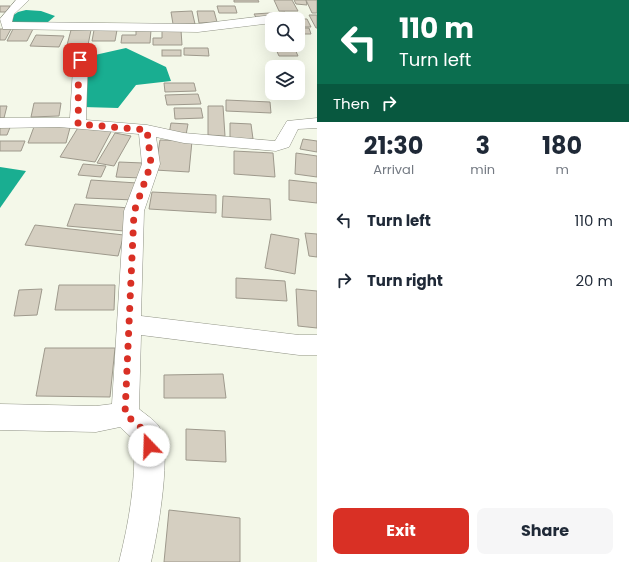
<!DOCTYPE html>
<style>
:root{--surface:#fff;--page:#f6f6f7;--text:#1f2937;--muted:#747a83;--accent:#d93025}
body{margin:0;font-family:Poppins,sans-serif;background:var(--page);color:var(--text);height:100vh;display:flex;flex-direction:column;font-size:15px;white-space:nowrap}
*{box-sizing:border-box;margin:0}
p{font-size:13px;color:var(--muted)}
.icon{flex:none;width:22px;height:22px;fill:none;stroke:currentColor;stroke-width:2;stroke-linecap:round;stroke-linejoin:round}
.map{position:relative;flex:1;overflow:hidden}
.panel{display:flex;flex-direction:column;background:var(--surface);width:312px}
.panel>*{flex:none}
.top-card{background:#0b6e4f;color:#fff;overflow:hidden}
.buttons{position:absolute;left:265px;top:12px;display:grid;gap:8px}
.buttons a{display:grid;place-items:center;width:40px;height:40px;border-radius:8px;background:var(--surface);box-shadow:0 4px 16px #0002;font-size:20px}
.pin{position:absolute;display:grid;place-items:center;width:34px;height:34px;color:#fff;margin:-17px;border-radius:8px;box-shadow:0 2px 6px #0006}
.me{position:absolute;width:44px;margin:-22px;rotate:339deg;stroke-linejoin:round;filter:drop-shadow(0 0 3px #0008)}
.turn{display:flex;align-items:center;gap:14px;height:84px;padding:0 16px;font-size:18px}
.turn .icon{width:52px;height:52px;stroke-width:2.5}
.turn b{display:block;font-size:28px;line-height:34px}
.then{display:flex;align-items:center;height:38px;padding:0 16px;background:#0003;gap:8px;font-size:15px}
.eta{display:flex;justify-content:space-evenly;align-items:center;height:68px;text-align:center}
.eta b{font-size:24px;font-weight:700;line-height:28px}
.primary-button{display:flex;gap:8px;margin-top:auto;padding:8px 16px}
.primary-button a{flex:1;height:46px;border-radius:8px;background:var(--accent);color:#fff;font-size:16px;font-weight:700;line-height:46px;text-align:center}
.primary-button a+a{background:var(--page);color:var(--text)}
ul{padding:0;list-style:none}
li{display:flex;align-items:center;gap:12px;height:60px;padding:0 16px}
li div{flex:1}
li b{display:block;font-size:15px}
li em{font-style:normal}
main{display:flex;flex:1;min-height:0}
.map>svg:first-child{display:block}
.water{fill:#19ae91}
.building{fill:#d5cfc1;stroke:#9e998c}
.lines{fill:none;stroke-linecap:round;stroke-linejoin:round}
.minor-casing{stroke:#8f9284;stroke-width:1}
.minor{fill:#fff;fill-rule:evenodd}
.route{stroke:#d93025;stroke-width:7;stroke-dasharray:0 12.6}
</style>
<main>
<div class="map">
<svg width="317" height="562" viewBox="0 0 317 562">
<rect width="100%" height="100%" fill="#f4f8e9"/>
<g class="water">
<polygon points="26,10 41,11 55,16 48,22 16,25 8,19 18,12"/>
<polygon points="126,48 166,67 171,81 136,85 118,108 83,107 86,57"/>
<polygon points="0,167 26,171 0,208"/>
</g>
<g class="building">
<polygon points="234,0 258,0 259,2 234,2"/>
<polygon points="274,0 292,0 298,11 279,11"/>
<polygon points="294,0 306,0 307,5 296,4"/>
<polygon points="306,0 317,0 317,13 312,13"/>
<polygon points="0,6 10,6 7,12 0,12"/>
<polygon points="217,6 235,6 237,13 219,13"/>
<polygon points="192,11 195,24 173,24 171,12"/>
<polygon points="197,11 214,11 217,22 199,23"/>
<polygon points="285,12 288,17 257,19 254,14"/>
<polygon points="309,15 317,15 317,28 316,28"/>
<polygon points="298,19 307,19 311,27 298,27"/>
<polygon points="298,28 309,28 311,34 298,34"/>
<polygon points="0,29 11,29 5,40 0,40"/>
<polygon points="13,29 33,29 27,41 7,41"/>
<polygon points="71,30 91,30 88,45 67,45"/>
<polygon points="94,30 117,30 115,41 92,41"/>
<polygon points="136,30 151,30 150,43 121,43 122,35 136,35"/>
<polygon points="162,30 181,30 182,45 153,45 153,38 162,38"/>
<polygon points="36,35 64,36 59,47 30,46"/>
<polygon points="274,45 290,45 291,47 294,47 298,56 279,56"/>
<polygon points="184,48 208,48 209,56 184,55"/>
<rect x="162" y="50" width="19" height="6"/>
<polygon points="164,83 194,83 196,91 165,92"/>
<polygon points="198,94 201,104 167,105 165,95"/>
<polygon points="226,100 270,102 271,113 226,111"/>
<polygon points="34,103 61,103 59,116 31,117"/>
<polygon points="0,106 7,106 4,118 0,118"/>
<polygon points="208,106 223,106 225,136 208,135"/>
<polygon points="174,108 201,108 203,118 175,119"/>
<polygon points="171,123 188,124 186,135 169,134"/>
<polygon points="230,123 251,124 253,139 230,138"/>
<polygon points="35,124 71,124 66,143 28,143"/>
<polygon points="0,125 11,125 7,135 0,135"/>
<polygon points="79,126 112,130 95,162 60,157"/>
<polygon points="115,133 131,136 114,166 97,163"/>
<polygon points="303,139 317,141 317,152 300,149"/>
<polygon points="160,140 192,141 189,172 155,170"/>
<polygon points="0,141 25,141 21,151 0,151"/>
<polygon points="234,151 273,153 275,177 234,174"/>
<polygon points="296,153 317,156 317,177 295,174"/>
<polygon points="119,162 143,163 142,178 116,177"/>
<polygon points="83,164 106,166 101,177 78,175"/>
<polygon points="91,180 137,183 134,200 86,198"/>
<polygon points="289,180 317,183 317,203 289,200"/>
<polygon points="152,192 216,195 216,213 149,209"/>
<polygon points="223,196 270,199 271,220 222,217"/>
<polygon points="75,204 130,208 124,231 67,226"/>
<polygon points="35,225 124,235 118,256 25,245"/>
<polygon points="305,233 317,234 317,257 309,256"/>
<polygon points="271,234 299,239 295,274 265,268"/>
<polygon points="236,278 285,281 287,301 236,298"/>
<polygon points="59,285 115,285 114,310 55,310"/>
<polygon points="42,289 37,315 14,316 19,290"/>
<polygon points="296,289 317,291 317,328 298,326"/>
<polygon points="45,348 115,348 110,397 36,396"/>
<polygon points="223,374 226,398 164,398 164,375"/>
<polygon points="186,429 225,431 226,462 186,460"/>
<polygon points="169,510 240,518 240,562 164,562"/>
</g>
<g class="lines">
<defs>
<g id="minor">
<polygon points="16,0 29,0 14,14 12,22 198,24 272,15 278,19 272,19 272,23 198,32 3,29 0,19"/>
<path d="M81,56L86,57L88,60L86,120L147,125L184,133L275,141L287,121L317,118V128L298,129L289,147L276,151L184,143L156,137L160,164L144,211L141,316L299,335H317V355H299L141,335L139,409C145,414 153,419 158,425C174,445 157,536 151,562H119C129,522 136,482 134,440L120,427L96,432L0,430V404L96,406L112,404L124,211L142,164L139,134L59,127L0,128V118H70L73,68L76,57Z"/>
</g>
</defs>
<use href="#minor" class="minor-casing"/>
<use href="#minor" class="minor"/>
</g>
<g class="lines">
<path class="route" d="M80,60C77,81 79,102 78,124L147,130L151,164L134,212L125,414L148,434L149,446"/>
</g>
</svg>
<div class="buttons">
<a><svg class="icon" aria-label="search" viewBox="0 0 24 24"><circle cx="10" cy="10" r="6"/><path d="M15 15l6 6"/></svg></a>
<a><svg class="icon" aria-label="layers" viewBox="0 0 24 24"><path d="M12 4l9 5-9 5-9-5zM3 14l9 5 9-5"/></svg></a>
</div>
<div class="pin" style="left:80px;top:60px;background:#d93025"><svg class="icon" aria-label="arrive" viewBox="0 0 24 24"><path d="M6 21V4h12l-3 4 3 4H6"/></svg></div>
<svg class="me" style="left:149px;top:446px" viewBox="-20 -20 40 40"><circle r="19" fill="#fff"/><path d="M0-13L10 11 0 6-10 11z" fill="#d93025"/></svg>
</div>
<section class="panel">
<div class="top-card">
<div class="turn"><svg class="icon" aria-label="left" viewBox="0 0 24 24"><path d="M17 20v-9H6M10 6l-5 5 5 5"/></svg><div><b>110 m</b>Turn left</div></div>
<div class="then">Then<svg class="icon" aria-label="right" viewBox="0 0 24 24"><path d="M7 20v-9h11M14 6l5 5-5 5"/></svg></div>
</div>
<div class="eta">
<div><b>21:30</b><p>Arrival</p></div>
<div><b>3</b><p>min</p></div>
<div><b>180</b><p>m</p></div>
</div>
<ul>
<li><svg class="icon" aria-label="left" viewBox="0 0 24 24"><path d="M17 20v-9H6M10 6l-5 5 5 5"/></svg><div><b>Turn left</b></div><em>110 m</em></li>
<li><svg class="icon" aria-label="right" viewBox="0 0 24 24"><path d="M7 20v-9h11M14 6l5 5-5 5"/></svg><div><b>Turn right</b></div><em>20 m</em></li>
</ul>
<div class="primary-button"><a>Exit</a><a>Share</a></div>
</section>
</main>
